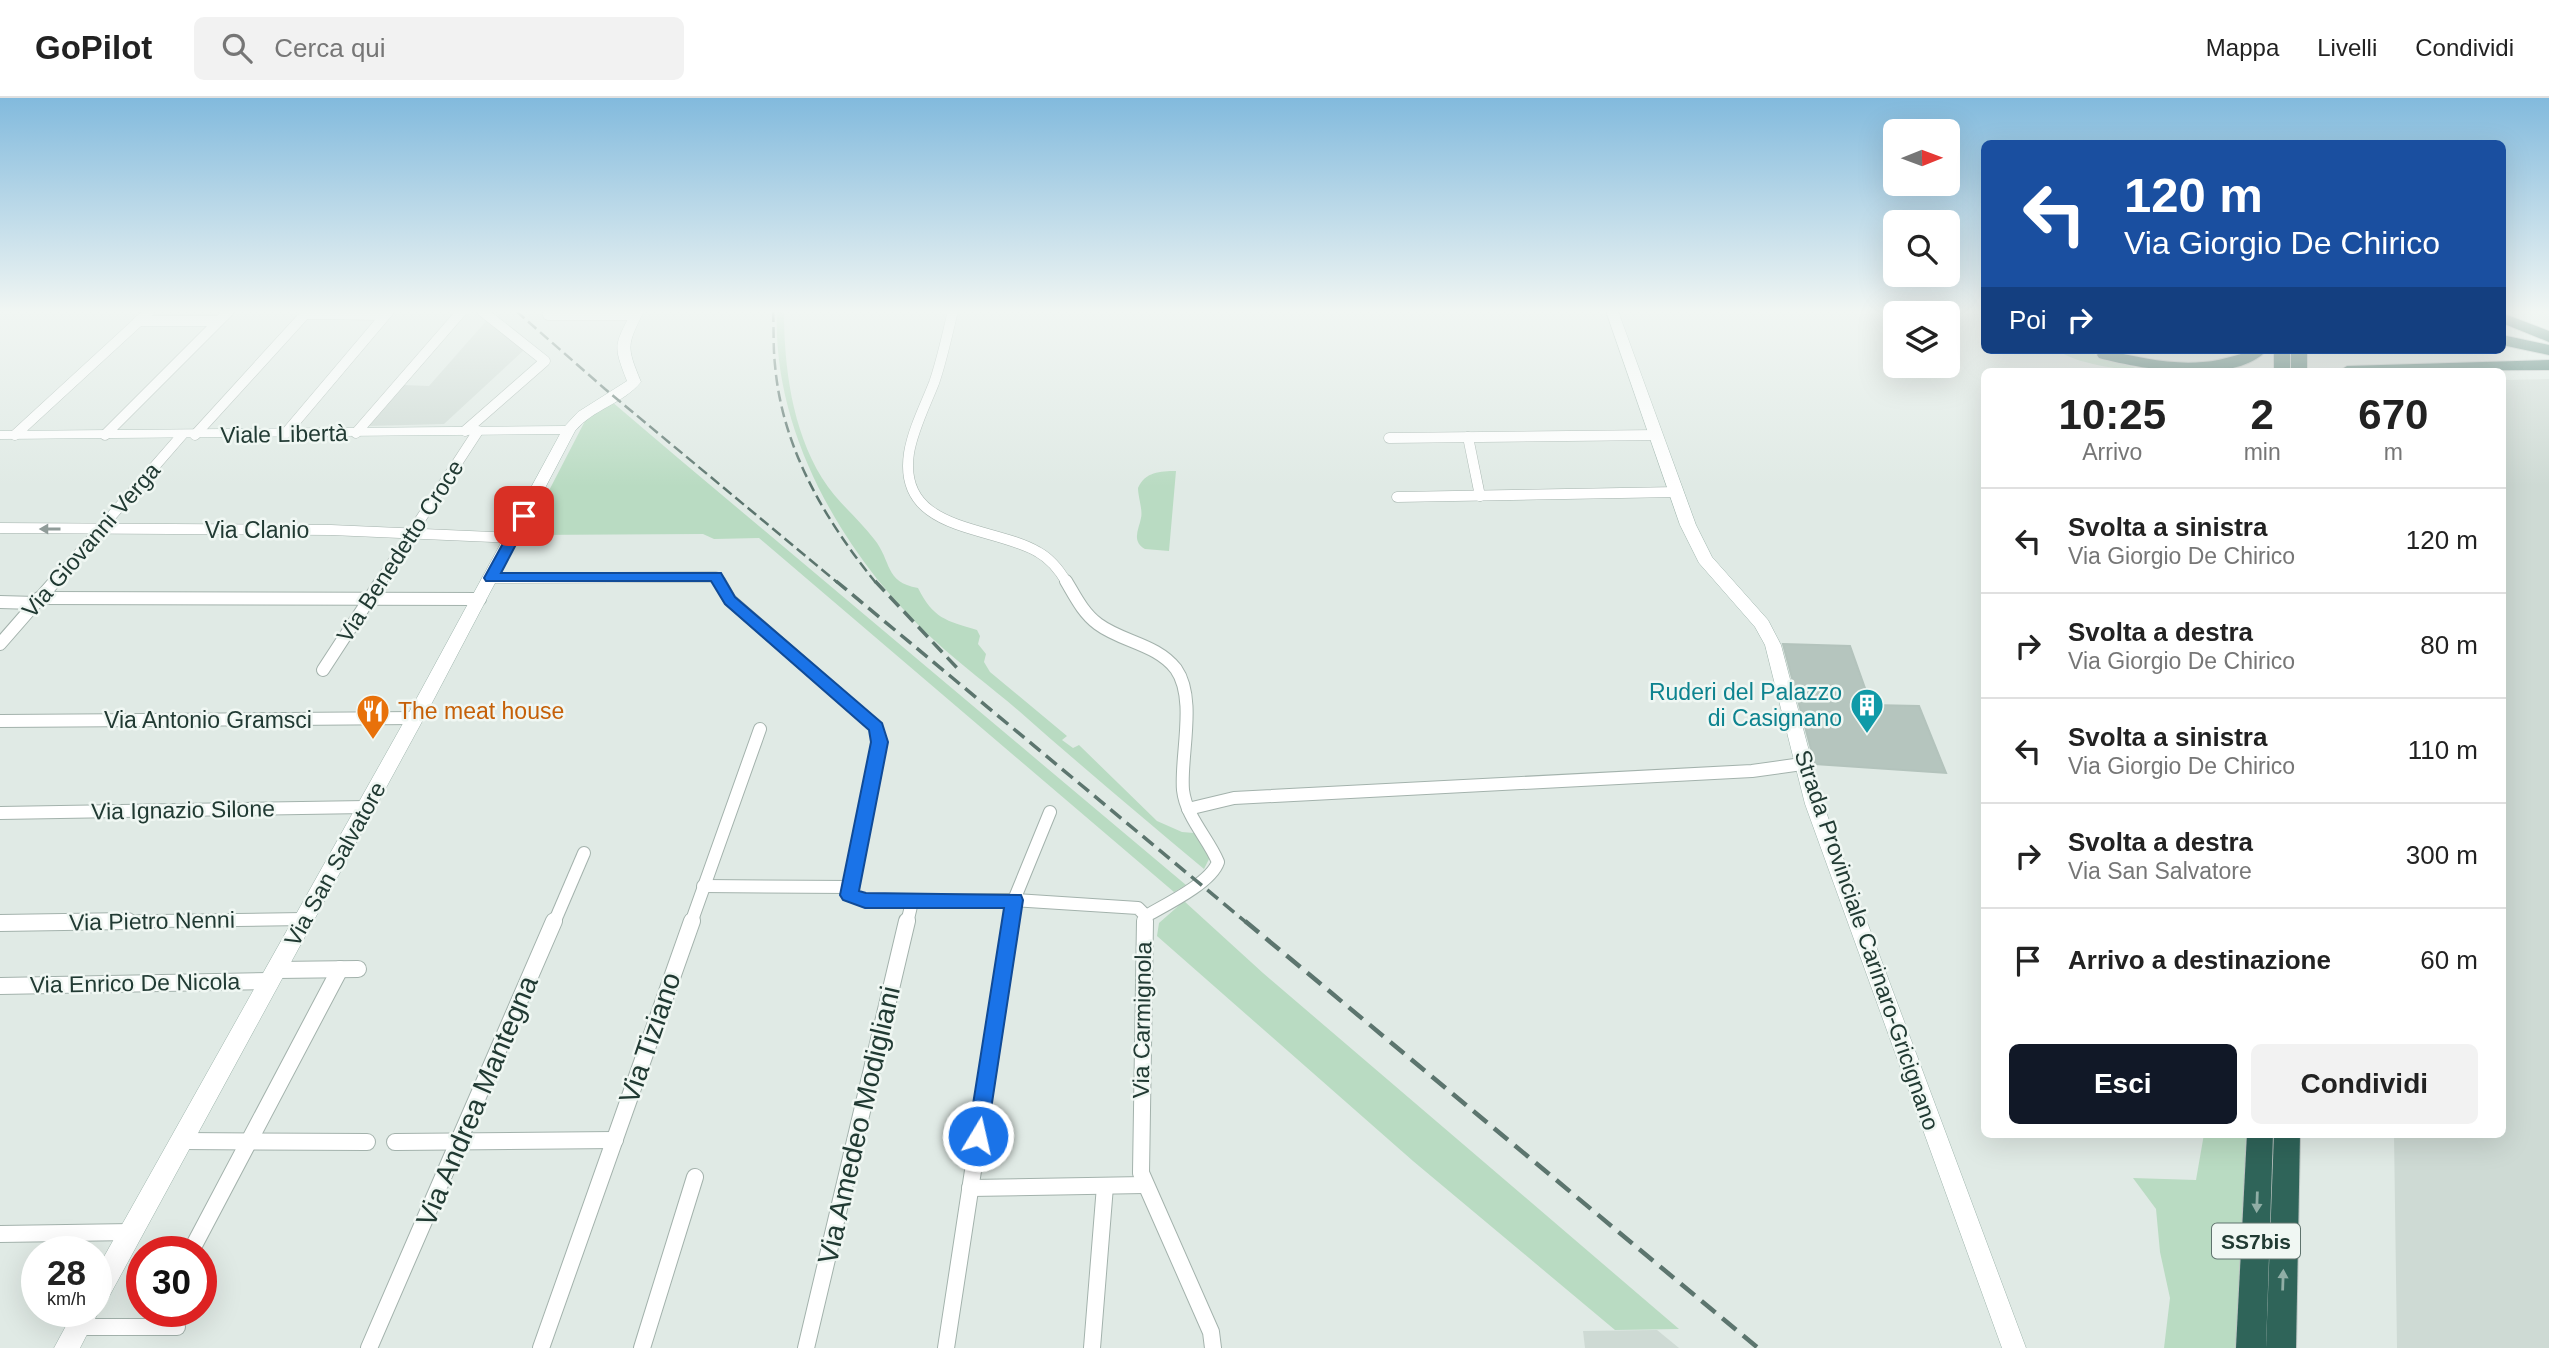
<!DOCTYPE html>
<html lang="it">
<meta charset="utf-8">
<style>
:root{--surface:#fff;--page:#f2f2f2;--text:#222;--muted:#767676;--line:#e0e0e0;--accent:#111827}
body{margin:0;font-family:Arial,sans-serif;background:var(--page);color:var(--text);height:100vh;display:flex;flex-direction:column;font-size:26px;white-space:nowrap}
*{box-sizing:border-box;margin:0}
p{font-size:23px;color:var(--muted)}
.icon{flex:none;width:38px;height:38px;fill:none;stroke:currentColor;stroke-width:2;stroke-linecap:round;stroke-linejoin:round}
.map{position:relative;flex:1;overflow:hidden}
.side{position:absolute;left:1981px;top:270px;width:525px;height:770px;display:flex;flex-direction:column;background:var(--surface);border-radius:10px;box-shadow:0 7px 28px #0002}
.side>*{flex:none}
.banner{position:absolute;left:1981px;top:42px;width:525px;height:214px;border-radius:10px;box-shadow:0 7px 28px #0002;background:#1a4fa0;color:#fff;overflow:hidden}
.needle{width:46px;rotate:89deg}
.tools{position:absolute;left:1883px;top:21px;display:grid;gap:14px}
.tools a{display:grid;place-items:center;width:77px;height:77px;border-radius:10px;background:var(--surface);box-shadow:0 7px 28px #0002;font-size:35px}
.speed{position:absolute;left:21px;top:1138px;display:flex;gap:14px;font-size:35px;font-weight:700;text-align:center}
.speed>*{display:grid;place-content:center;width:91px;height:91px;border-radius:50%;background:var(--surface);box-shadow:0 7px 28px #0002;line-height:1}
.speed small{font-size:18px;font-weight:400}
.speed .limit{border:10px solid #d22;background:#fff;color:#111}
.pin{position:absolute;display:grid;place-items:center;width:60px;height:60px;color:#fff;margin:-30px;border-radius:14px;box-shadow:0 4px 10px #0006}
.me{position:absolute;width:77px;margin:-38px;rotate:9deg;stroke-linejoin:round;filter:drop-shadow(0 0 5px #0008)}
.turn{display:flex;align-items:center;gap:24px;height:147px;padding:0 28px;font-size:32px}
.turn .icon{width:91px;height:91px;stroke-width:2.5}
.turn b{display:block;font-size:49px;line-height:60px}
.then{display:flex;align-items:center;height:66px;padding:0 28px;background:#0003;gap:14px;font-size:26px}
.eta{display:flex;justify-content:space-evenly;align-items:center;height:119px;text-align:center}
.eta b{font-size:42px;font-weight:800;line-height:49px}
.cta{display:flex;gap:14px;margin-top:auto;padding:14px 28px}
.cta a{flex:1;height:80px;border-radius:10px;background:var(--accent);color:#fff;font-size:28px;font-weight:800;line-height:80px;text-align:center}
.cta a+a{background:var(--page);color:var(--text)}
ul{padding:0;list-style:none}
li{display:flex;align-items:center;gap:21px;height:105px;padding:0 28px;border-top:2px solid var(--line)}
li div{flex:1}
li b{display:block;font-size:26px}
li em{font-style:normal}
header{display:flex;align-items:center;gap:42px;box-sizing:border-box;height:98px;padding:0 35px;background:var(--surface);border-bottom:2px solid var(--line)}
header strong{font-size:33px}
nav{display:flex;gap:38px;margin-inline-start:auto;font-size:24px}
.search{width:490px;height:63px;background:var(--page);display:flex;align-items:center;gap:18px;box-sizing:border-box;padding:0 24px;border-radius:10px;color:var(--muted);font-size:26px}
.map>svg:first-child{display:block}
.built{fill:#cedad4}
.green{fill:#b9dbc2}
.building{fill:#b5c5be;stroke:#b3c3bc;stroke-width:2}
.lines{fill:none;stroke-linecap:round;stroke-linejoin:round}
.street-far2-casing{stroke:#a3b2ac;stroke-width:11}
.street-far1-casing{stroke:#a3b2ac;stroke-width:14}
.street-casing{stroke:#a3b2ac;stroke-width:18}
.secondary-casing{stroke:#9fb5ad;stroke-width:1}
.highway-casing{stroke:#bcc4c2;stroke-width:2}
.street-far2{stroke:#fff;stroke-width:10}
.street-far1{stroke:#fff;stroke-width:12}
.street{stroke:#fff;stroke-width:16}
.secondary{fill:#fff;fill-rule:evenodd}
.highway{fill:#2f6459;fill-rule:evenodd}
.rail-far2{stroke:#5c756e;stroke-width:2.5;stroke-dasharray:11 5;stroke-linecap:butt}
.rail-far1{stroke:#5c756e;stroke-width:3.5;stroke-dasharray:14 7;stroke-linecap:butt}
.rail{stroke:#5c756e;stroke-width:4.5;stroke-dasharray:18 9;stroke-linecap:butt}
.oneway{fill:#909c99}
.oneway2{fill:#90aea6}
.route{fill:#1a73e8;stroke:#114b97;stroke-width:2}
.labels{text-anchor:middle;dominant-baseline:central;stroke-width:5;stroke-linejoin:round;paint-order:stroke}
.shield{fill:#f0f7f3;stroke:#5f736d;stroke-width:2}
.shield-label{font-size:21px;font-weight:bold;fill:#213a33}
.street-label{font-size:23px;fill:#213a33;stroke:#f0f7f3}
.culture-label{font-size:23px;fill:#0d838f;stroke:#f0f7f3;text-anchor:end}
.food-label{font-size:23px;fill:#c56008;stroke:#f0f7f3;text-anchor:start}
.near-street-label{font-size:28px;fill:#213a33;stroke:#f0f7f3}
</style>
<header>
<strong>GoPilot</strong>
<div class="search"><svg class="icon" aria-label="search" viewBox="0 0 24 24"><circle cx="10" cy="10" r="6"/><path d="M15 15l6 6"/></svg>Cerca qui</div>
<nav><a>Mappa</a><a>Livelli</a><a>Condividi</a></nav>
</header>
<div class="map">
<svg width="2549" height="1250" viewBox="0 0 2549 1250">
<rect width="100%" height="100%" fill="#e0eae5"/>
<g class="built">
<polygon points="487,222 524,252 444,326 367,328 403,287 429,288"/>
<polygon points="2549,281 2549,1250 2397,1250 2394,1036 2502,1036 2503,282"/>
<polygon points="1657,1232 1679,1250 1585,1250 1583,1233"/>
</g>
<g class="green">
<path d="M777,213H784C784,269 792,331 822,380C836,403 858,420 874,441C892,463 884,484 918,490C933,520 946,523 977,532L980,538L978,546L986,556L984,564L990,574L1067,638L1062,642L1073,650L1079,647L1157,723L1182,734L1194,735L1210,759L1204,771C1142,719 1080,667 1019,613C991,589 961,567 934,542C845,460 772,336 777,213Z"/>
<path d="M2059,252H2082L2145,273C2127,273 2070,265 2059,252Z"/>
<polygon points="611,303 678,360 1186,787 1174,794 759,440 714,441 703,436 526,437 585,323"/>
<path d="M1176,373L1169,453L1145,451C1131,443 1139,431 1141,420C1143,412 1138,399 1138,390C1145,374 1160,373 1176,373Z"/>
<polygon points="1184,803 1263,875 1679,1231 1615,1232 1413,1063 1157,838 1159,825"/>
<polygon points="2204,1036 2246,1036 2239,1250 2164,1250 2170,1200 2160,1154 2156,1111 2133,1080 2196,1082"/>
</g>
<polygon class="building" points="1783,546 1850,548 1871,607 1919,608 1946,675 1815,666"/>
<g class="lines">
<defs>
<g id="street-far2">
<path d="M953,213C947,237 942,262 934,285C925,308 913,331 909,355C897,435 992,427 1038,454C1051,461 1060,473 1067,485"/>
<polyline points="305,216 385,217"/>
<polyline points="548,217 636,217"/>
<polyline points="138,223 218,223"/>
<polyline points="465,333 545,263 482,213"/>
<polyline points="356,335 462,213"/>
<polyline points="285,336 389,213"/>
<polyline points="15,337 150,213"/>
<polyline points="105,337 229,213"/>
<polyline points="195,337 308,213"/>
<polyline points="1468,339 1480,398"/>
<polyline points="1389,340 1657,337"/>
<polyline points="1397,399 1677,394"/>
<polyline points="0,430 331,432 513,440"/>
<polyline points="491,480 716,479 720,485"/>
<polyline points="53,485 182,337"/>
<polyline points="379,485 478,333"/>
</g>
<g id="street-far1">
<polyline points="719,483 730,502 876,629 879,644 849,797 865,803 1014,802 1138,810 1146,818"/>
<path d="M1066,483C1075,498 1083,515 1098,526C1122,544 1157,546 1176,571C1197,601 1180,658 1183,692C1186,719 1208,740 1218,764C1211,785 1165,807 1146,818L1145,825"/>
<polyline points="39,500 480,501"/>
<polyline points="0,504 35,505"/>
<polyline points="0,546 55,483"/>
<polyline points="323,572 381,483"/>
<polyline points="0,623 415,620"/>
<polyline points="1188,711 1234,700 1752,673 1802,666"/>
<polyline points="0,715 366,709"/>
<polyline points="703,788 850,789"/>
<polyline points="0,825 304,821"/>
<polyline points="554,825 584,755"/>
<polyline points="691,825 760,631"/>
<polyline points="907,825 912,804"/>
<polyline points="1010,825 1014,802 1050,714"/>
</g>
<g id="street">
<polyline points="1145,823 1141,1075 1211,1234 1213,1250"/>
<polyline points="0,825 128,823"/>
<polyline points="277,872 358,871"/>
<polyline points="0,888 270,883"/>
<polyline points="182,1043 367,1044"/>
<polyline points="395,1044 615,1042"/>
<polyline points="970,1090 1144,1087"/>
<polyline points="0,1136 132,1134"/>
<polyline points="191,1153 340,871"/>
<polyline points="78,1229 177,1229"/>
<polyline points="150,1229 159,1213"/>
<polyline points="369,1250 554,823"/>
<polyline points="541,1250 692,823"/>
<polyline points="642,1250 695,1079"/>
<polyline points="806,1250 907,823"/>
<polyline points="946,1250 1011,823"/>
<polyline points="1092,1250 1105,1088"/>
</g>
<g id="secondary">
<path d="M632,213H644C627,248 626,247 641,284C623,306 593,311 575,333L424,620L105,1206L97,1209L99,1213L80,1250H54L74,1213H96V1173L406,620L560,336L0,341V333L565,328L578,314L627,283C613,247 614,248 632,213Z"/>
<polygon points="1606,213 1618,213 1696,427 1712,459 1768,522 1781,547 1823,706 2026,1250 2002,1250 1805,706 1765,547 1755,529 1699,465 1680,427"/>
</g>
<g id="highway">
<polygon points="2502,215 2549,233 2549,244 2502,225"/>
<polygon points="2502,237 2549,247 2549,257 2502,247"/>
<path d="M2105,252C2137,259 2170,267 2203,264C2226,263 2244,252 2267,252C2235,288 2140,271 2099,260L2097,257L2099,254Z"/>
<rect x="2274" y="252" width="16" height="21"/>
<rect x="2291" y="252" width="16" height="21"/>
<polygon points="2549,262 2549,272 2339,273 2347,268"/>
<polygon points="2247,1036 2273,1036 2266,1250 2236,1250"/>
<polygon points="2274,1036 2300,1036 2296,1250 2266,1250"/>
</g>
</defs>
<use href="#street-far2" class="street-far2-casing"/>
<use href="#street-far1" class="street-far1-casing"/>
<use href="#street" class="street-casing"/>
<use href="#secondary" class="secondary-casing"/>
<use href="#highway" class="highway-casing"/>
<use href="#street-far2" class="street-far2"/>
<use href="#street-far1" class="street-far1"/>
<use href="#street" class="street"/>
<use href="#secondary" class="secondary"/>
<use href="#highway" class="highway"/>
<g class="rail-far2">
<polyline points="516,213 605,291 838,485"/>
<path d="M773,213C774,231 773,249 775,267C782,350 825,422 876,485"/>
</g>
<g class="rail-far1">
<polyline points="836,483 1247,825"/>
<polyline points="875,483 959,572"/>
</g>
<polyline class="rail" points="1245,823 1758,1250"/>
</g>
<defs><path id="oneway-solid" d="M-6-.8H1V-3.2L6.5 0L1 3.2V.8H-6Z" transform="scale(1.75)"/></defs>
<use class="oneway" href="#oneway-solid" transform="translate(50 431) rotate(-180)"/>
<g class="oneway2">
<use href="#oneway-solid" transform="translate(2257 1104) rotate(92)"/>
<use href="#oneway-solid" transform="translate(2283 1182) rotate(-88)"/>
</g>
<linearGradient id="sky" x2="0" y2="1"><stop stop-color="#82badd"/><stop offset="0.55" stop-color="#f1f6f3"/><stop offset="1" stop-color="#f1f6f3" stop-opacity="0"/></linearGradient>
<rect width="2549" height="388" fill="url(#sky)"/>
<polygon class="route" points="524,414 531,418 501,475 721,475 735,499 882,625 888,644 859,793 866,795 1021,797 1023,802 986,1044 978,1047 971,1044 968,1038 1004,810 865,810 843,802 840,797 871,644 869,632 725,506 711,483 486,483 484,480 518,418"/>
<defs>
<symbol id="building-pin" viewBox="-11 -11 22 30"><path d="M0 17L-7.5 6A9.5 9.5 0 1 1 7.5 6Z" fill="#0f9aa8" stroke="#f0f7f3"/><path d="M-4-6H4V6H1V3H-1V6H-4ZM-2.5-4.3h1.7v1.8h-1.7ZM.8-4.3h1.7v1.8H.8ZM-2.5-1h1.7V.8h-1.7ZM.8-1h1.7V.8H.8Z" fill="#fff"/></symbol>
<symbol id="restaurant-pin" viewBox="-11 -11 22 30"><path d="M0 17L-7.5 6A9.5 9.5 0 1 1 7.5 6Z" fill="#e8710a" stroke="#f0f7f3"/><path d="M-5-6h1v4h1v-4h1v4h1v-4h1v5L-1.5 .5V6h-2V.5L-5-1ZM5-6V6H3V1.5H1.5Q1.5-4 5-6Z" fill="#fff"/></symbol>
</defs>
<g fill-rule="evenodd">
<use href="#building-pin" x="1848" y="588" width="38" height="52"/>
<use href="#restaurant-pin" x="354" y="594" width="38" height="52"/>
</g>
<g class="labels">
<rect class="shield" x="2212" y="1125.5" width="88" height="35" rx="5"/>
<g class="shield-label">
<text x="2256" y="1143">SS7bis</text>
</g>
<g class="street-label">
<text transform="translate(284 336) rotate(-1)">Viale Libertà</text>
<text x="257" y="432">Via Clanio</text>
<text transform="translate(91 442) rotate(-49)">Via Giovanni Verga</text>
<text transform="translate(400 453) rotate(-57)">Via Benedetto Croce</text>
<text x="208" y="622">Via Antonio Gramsci</text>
<text transform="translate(183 712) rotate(-1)">Via Ignazio Silone</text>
<text transform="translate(335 766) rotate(-61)">Via San Salvatore</text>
<text transform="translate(152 823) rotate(-1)">Via Pietro Nenni</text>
<text transform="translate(1867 842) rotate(71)">Strada Provinciale Carinaro-Gricignano</text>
<text transform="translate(135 885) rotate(-1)">Via Enrico De Nicola</text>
<text transform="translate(1142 922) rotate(-89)">Via Carmignola</text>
</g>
<g class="culture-label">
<text x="1842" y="594">Ruderi del Palazzo<tspan x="1842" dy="26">di Casignano</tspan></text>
</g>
<g class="food-label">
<text x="398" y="613">The meat house</text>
</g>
<g class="near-street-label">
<text transform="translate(650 940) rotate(-71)">Via Tiziano</text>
<text transform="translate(477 1003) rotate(-67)">Via Andrea Mantegna</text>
<text transform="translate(859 1027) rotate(-77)">Via Amedeo Modigliani</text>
</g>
</g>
</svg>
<div class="tools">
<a><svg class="needle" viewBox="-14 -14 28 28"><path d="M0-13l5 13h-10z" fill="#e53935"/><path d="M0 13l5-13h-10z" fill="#767676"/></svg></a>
<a><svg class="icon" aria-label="search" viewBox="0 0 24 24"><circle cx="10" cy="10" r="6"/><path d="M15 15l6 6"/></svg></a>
<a><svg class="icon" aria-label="layers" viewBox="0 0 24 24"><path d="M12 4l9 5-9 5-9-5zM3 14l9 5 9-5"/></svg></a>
</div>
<div class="speed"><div>28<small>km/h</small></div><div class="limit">30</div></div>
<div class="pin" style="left:524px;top:418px;background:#d93025"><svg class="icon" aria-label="arrive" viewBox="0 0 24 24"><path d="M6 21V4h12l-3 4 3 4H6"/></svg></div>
<svg class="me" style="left:978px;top:1038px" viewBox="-20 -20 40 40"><circle r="17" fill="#1a73e8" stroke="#fff" stroke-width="3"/><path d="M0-11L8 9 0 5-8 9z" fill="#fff"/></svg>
<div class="banner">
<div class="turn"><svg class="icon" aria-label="left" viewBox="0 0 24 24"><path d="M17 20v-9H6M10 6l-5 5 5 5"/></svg><div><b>120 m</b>Via Giorgio De Chirico</div></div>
<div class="then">Poi<svg class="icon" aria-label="right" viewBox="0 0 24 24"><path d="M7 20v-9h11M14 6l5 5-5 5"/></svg></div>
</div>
<section class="side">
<div class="eta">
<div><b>10:25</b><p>Arrivo</p></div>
<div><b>2</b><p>min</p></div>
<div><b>670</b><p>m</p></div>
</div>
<ul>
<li><svg class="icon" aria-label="left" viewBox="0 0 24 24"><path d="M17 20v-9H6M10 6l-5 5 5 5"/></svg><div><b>Svolta a sinistra</b><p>Via Giorgio De Chirico</p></div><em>120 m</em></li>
<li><svg class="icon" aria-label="right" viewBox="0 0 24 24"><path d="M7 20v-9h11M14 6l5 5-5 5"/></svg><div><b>Svolta a destra</b><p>Via Giorgio De Chirico</p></div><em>80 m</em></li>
<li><svg class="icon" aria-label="left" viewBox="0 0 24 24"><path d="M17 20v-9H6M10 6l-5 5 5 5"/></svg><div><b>Svolta a sinistra</b><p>Via Giorgio De Chirico</p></div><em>110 m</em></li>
<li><svg class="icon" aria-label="right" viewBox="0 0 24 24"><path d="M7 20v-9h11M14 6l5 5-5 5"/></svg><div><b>Svolta a destra</b><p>Via San Salvatore</p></div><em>300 m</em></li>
<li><svg class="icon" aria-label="arrive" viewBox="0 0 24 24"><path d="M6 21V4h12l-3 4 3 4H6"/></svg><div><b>Arrivo a destinazione</b></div><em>60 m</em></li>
</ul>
<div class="cta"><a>Esci</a><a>Condividi</a></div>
</section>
</div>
